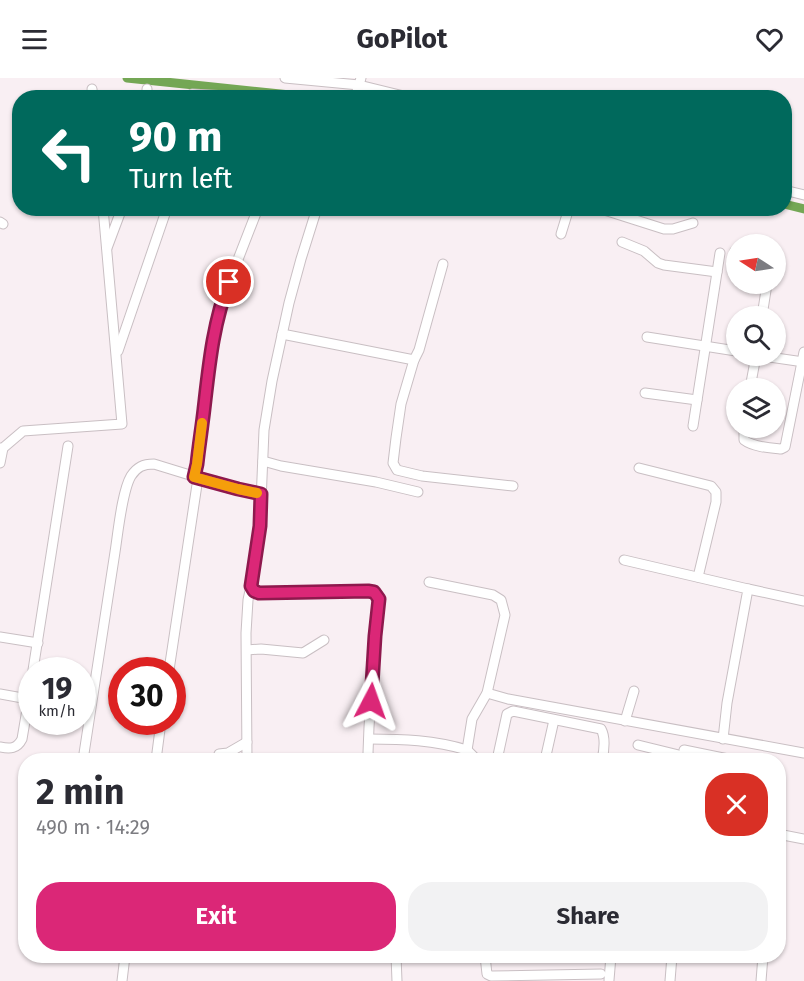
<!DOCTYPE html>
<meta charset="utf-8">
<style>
:root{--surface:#fff;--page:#f2f2f3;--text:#2b2b33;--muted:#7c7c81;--accent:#db2777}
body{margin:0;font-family:"Fira Sans",sans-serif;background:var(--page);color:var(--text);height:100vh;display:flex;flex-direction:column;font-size:22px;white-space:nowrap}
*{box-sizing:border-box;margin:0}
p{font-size:20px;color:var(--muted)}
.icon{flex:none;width:33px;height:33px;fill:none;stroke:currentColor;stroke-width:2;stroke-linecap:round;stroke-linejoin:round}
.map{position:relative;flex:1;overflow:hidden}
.sheet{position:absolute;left:18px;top:675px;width:768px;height:210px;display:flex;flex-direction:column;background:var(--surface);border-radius:24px;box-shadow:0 2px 4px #0004}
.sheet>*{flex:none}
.top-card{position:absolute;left:12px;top:12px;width:780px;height:126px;border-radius:24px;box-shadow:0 2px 4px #0004;background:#00695c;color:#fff;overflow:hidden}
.needle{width:39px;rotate:282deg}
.buttons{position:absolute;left:726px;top:156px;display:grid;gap:12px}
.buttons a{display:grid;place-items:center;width:60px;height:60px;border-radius:50%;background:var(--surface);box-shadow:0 2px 4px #0004;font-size:30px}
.speed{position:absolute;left:18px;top:579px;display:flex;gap:12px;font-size:30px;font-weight:700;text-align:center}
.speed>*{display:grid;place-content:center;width:78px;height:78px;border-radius:50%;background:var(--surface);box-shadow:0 2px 4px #0004;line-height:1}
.speed small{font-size:15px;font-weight:400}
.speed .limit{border:9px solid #d22;background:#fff;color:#111}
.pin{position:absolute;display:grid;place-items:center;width:51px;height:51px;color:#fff;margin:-26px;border:3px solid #fff;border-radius:50%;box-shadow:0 2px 6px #0007}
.me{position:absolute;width:66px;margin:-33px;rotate:4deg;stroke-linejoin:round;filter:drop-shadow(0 0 4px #0008)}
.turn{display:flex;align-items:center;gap:21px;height:126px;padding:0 18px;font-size:27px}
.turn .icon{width:78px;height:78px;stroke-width:2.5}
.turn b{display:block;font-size:42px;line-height:51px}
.round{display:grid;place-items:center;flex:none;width:63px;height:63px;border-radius:24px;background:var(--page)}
.overview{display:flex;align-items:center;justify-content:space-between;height:102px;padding:0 18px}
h1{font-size:36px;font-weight:700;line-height:45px}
.primary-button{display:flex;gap:12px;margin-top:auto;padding:12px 18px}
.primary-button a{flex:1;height:69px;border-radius:24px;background:var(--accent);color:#fff;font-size:24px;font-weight:700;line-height:69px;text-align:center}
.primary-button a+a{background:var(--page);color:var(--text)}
header{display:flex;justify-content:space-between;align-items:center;height:78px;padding:0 18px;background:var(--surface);font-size:27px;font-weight:700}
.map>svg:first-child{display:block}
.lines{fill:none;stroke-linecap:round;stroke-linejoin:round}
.canal{stroke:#74a755;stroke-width:9}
.minor-casing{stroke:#c9bfc3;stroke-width:11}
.minor{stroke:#fff;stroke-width:9}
.route-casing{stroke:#8e194d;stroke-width:15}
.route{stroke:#db2777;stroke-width:10}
.slow{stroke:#f59e0b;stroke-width:10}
</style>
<header><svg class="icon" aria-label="menu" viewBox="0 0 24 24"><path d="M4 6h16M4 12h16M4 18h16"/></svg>GoPilot<svg class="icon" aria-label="heart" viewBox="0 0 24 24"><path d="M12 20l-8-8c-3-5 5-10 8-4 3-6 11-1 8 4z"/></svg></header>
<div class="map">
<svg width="804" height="903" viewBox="0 0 804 903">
<rect width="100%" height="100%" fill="#f9eff3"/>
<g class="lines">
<g class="canal">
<polyline points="127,0 319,20"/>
<polyline points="784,126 804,131"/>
</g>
<defs>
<g id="minor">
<polyline points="285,0 359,7 412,20"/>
<polyline points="92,11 93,20"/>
<polyline points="147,20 147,11"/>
<polyline points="192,20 192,16 244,19"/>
<polyline points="355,20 361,0"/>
<polyline points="784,112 804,117"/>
<polyline points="317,130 301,181 289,225 272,303 264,352 260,448 251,508 253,514 259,515 368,513 374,515 379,521 375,558 369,649 368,675 370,682"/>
<polyline points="598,130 664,151 673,151 693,145"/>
<polyline points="0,144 3,146"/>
<polyline points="561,156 569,130"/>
<polyline points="622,164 644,173 658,185 664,187 717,194"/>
<polyline points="107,170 122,130"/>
<polyline points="735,173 736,173"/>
<polyline points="762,238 767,206"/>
<polyline points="282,256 414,282 419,272 443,186"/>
<polyline points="647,259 736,273"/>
<polyline points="118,273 167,130"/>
<polyline points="762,278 804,284"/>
<polyline points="414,282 401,326 396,360 393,385 397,392 422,398 513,408"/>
<polyline points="750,310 756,278"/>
<polyline points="645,315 697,322"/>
<polyline points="693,348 720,175"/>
<path d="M744,350V362C753,369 770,370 781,371L785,369L804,274"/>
<polyline points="0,370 3,370 23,353 122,346 103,130"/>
<polyline points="263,383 281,388 376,404 418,414"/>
<polyline points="0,385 3,370"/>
<polyline points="639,390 711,408 716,414 716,424 698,499"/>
<polyline points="194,399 197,386 207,302 215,249 223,220 258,130"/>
<polyline points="624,482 748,511 727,625 723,661"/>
<polyline points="748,511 804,523"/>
<polyline points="0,559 38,565"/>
<polyline points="247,572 261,571 303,575 324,562"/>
<polyline points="33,592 68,368"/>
<polyline points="169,592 198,400"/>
<polyline points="487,615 508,621 804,675"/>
<polyline points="0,616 28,621"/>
<polyline points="625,643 634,613"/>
<path d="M369,661C403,661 434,662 467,672L472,641L487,615L505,537L501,522L493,517L429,504"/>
<polyline points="638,667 683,678"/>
<path d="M0,669C10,671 17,671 22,661L32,602"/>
<polyline points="467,672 477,682"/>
<polyline points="684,672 733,682"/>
<polyline points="219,676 228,675 247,664"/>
<path d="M83,682C94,613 104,543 115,474C118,455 122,413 131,398C137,389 143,386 154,386L219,406L261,416"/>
<polyline points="156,682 161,644"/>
<polyline points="247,682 246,555 248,522 251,508"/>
<path d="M497,682L507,636L513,633L601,651C606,660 604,673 602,682"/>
<polyline points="545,682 554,642"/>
<polyline points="778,756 804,761"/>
<polyline points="396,878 397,903"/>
<polyline points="485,878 487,896 491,898 601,896"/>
<polyline points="609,902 611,878"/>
<polyline points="122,903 125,878"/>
<polyline points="670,903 672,878"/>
<polyline points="761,903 763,878"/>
</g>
</defs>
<use href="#minor" class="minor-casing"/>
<use href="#minor" class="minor"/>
</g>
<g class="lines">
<defs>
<path id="route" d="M229,204C213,245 209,288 204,331C202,349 199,367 197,386L194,399L238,411L261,416L260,448L251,508L254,513L259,515L368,513L374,514L379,521L375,558L371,623"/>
</defs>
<use href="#route" class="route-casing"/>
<use href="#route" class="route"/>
<polyline class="slow" points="202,345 197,386 194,399 238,411 257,415"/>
</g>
</svg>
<div class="buttons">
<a><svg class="needle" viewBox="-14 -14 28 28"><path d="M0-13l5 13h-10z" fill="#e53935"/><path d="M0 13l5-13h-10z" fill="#7c7c81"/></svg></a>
<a><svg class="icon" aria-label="search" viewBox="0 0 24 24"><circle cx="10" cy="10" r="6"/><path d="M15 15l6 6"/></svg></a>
<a><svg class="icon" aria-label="layers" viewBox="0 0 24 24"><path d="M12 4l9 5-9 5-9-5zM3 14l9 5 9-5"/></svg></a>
</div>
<div class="speed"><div>19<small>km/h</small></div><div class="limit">30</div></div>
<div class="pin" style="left:229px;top:204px;background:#d93025"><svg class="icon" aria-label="arrive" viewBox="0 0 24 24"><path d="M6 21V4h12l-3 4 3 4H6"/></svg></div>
<svg class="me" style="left:371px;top:623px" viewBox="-20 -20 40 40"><path d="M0-17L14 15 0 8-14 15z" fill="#db2777" stroke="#fff" stroke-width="4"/></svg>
<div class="top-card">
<div class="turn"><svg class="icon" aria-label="left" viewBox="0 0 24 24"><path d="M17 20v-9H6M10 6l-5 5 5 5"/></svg><div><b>90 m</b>Turn left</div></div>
</div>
<section class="sheet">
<div class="overview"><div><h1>2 min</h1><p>490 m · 14:29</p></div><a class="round" style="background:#d93025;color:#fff"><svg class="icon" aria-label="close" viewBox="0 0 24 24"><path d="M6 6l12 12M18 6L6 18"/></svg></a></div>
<div class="primary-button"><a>Exit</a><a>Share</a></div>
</section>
</div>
